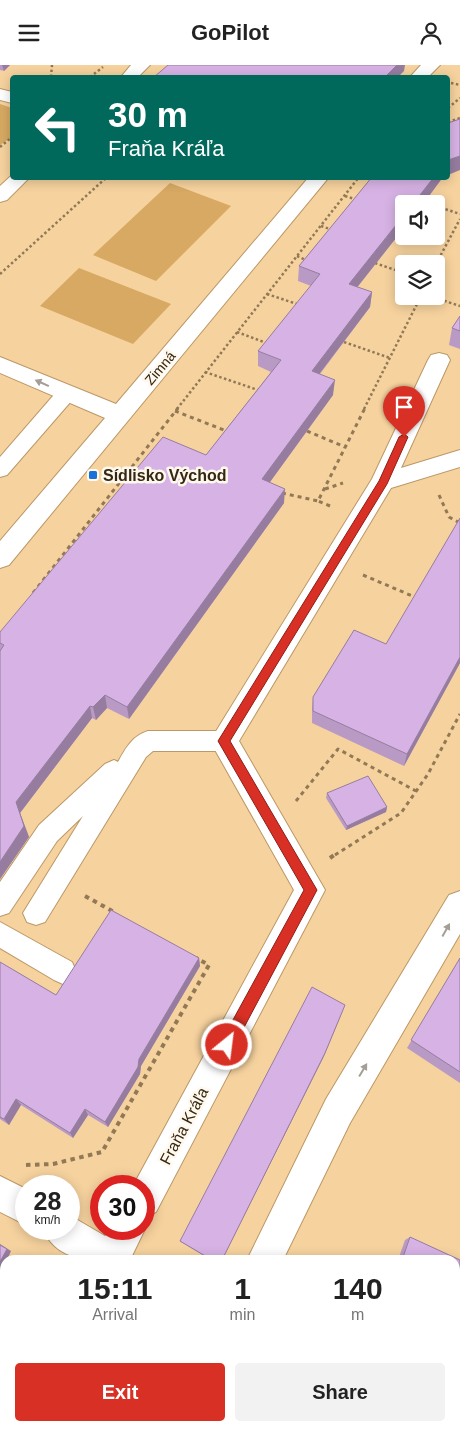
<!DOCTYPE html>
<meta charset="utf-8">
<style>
:root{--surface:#fff;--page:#f2f2f2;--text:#222;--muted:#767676;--accent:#d93025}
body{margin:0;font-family:Helvetica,sans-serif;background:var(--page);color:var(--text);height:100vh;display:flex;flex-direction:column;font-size:19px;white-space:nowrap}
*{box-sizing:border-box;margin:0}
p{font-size:16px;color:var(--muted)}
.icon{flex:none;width:28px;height:28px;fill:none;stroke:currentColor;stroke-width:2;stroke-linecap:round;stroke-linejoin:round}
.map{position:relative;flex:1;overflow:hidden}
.sheet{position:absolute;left:0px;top:1190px;width:460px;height:176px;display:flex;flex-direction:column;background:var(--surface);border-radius:15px 15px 0 0;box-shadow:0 2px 12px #0003}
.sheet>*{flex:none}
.guide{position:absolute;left:10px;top:10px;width:440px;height:105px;border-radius:5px;box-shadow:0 2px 12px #0003;background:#00695c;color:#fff;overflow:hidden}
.buttons{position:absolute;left:395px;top:130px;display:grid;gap:10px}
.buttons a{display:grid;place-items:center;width:50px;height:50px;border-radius:5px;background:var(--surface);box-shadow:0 2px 12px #0003;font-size:25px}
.speed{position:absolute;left:15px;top:1110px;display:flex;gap:10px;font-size:25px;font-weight:700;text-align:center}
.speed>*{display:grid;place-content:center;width:65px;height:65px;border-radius:50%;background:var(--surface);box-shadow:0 2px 12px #0003;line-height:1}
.speed small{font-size:12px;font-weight:400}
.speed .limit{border:8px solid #d22;background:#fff;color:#111}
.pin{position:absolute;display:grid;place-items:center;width:42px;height:42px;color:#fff;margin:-51px -21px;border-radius:50% 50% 50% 0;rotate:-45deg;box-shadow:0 0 5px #0007}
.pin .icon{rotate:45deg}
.me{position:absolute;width:55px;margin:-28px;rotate:29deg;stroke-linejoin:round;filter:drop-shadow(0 0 4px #0008)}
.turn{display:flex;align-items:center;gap:18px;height:105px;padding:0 15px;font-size:22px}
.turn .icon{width:65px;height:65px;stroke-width:2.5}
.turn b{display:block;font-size:35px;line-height:42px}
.eta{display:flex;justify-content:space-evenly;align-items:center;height:85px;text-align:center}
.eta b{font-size:30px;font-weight:700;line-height:35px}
.primary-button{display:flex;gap:10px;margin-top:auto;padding:10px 15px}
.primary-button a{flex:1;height:58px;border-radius:5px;background:var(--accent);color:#fff;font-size:20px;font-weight:700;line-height:58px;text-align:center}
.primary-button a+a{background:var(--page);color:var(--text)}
header{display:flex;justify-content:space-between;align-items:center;height:65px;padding:0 15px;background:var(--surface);font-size:22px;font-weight:700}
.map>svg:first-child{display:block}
.green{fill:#d7a963}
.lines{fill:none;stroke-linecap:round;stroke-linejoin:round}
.lane-casing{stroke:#bb9866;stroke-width:2}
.street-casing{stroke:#bb9866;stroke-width:2}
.secondary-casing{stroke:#bb9866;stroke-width:2}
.path-far2{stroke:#927956;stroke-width:2.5;stroke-dasharray:2.5 2.5;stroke-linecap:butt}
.path-far1{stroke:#927956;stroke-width:3;stroke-dasharray:4 4;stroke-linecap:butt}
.path{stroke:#927956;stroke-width:4;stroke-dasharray:4.5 4.5;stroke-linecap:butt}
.lane{fill:#fff;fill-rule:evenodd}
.street{fill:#fff;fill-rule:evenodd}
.secondary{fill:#fff;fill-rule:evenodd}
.wall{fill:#b99ac5}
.shaded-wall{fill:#967da0}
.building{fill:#d7b3e5;stroke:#967da0}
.oneway{fill:#a49e95}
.route{fill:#d93025;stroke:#8d1f18}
.poi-dot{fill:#1972db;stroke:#fff8ed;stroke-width:2}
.labels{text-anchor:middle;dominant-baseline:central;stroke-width:5;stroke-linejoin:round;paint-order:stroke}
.far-street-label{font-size:14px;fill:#352713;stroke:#fff8ed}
.poi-label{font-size:16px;font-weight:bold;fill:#352713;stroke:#fff8ed;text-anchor:start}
.street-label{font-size:16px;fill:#352713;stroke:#fff8ed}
</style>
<header><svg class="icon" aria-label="menu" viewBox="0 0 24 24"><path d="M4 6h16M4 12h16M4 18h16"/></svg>GoPilot<svg class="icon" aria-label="person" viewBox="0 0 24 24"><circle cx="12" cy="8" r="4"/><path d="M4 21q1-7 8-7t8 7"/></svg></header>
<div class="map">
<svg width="460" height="1366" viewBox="0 0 460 1366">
<rect width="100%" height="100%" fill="#f6d29e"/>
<g class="green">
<polygon points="0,39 12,43 12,72 0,80"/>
<polygon points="170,118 231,141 156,216 93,190"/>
<polygon points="79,203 171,239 133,279 40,241"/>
</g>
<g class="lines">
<defs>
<g id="lane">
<polygon points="66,322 73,324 76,329 73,334 7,410 0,412 0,392 59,324"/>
<path d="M148,666H224L232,669L236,676L232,683L224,686H153L146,692L45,857L36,860L27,857L23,848L83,751L57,776L9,848L0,851V817L39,760L105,699L114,695L118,697C126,683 132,671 148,666Z"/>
<polygon points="0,857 72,897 76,906 72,915 63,919 54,915 0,883"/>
</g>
<g id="street">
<polygon points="421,0 440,0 428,12 410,12"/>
<polygon points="0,24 12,27 12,38 0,35"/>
<polygon points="309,112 329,112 9,500 0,503 0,476 105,353 0,308 0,292 116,339"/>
<polygon points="439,288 447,290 450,295 401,403 460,385 460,402 391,423 239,676 325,825 156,1147 144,1152 144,1121 133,1121 294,825 210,676 372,414 428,295 431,290"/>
<polygon points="460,826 460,869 350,1058 283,1195 247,1195 326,1034 449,830"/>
<polygon points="0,1111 26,1124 26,1160 0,1147"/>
<path d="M69,1150L105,1171L109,1164H144V1160L145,1164L130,1195C97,1195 58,1200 43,1164H69Z"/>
<polygon points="306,1361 349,1361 351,1366 308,1366"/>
</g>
<g id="secondary">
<polygon points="131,0 150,0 138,12 121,12"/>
<polygon points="12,110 12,112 30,112 7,135 0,137 0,121"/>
</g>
</defs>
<use href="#lane" class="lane-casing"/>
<use href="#street" class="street-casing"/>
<use href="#secondary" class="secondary-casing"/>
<g class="path-far2">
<polyline points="51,12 52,0"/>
<polyline points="90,12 103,2"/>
<polyline points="451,18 460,20"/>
<polyline points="448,43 460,33"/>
<polyline points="448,57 460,53"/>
<polyline points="0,82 12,72"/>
<polyline points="345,131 358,135"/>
<polyline points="436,141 460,149"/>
<polyline points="321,161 333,165"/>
<polyline points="297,191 308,196"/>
<polyline points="375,198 404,208"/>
<polyline points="436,199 460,154"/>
<polyline points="0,209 107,112"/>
<polyline points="267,229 300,240"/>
<polyline points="430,231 460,241"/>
<polyline points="237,267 269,279"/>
<polyline points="344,277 390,293"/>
<polyline points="205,307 261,326"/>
<polyline points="177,344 359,112"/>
<polyline points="364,344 421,231"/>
</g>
<g class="path-far1">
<polyline points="175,346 229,367"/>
<polyline points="307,366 345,382"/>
<polyline points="325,424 343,418"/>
<polyline points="282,428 318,436"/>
<polyline points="439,430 449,452 460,458"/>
<polyline points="330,441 318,436 365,343"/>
<polyline points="363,510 417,533"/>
<polyline points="33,528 178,343"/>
<polyline points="296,736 338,684 416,726"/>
<polyline points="335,790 401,748 428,709 460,649"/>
</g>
<g class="path">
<polyline points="330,793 337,788"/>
<polyline points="85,831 114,847"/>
<polyline points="26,1100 53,1099 102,1087 209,900 196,893"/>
<polyline points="267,1361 273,1366"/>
<polyline points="390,1361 398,1366"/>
</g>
<use href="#lane" class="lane"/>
<use href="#street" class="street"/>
<use href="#secondary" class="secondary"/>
</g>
<g class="wall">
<polygon points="0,0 10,0 4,6 0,5"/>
<polygon points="372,112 443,112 423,139 404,139 357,222 372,227 370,242 320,309 333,330 270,417 284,438 129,654 107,643 96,655 92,653 20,748 29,772 0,814 0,567 206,390 271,307 258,301 258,286 311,221 298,216 299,201"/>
<polygon points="460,251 460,284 449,280 452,263"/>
<polygon points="386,579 460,598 404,701 312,658 312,645 313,632"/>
<polygon points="327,728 387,742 386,747 346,765 326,733"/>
<polygon points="199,893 200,901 141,1001 140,1009 108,1062 88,1050 73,1073 21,1040 9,1060 0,1054 0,897 56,930"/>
<polygon points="460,893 460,1018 407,983"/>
<polygon points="324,991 222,1195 211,1195 181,1177 180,1176"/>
<polygon points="410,1172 460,1195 460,1303 455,1300 455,1195 398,1195 405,1175"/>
</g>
<g class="shaded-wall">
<polygon points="2,0 10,0 4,6"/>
<polygon points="397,0 405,0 404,6 398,12 385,12"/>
<polygon points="460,91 460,105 448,110 448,95"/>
<polygon points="434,112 443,112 423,139 413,139"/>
<polygon points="404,150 404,163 348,234 349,219"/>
<polygon points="372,227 370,242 310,321 312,306"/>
<polygon points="335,315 333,330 262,428 262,414"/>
<polygon points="285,424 284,438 129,654 127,642"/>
<polygon points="460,592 460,598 404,701 407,689"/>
<polygon points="105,630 107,643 96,655 93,642"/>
<polygon points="90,641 92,653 20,748 29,772 0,814 0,797 16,737"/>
<polygon points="387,742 386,747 346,765 347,761"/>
<polygon points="199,893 200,901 141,1001 140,1009 108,1062 105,1057 139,994"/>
<polygon points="344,943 324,991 222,1195"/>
<polygon points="16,1034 21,1040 9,1060 4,1054"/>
<polygon points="85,1044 88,1050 73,1073 70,1068"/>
<polygon points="0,1179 11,1186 7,1195 5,1195 5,1198 0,1207"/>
</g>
<g class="building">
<polygon points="168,0 397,0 385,12 154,12"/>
<polygon points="460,54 460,91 448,95 448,58"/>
<polygon points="372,112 434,112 413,139 404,139 404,150 349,219 372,227 312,306 335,315 262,414 285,424 127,642 105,630 93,642 90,641 16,737 24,761 0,797 0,586 4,580 0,578 0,567 163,372 206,390 281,295 258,286 320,209 299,201"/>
<polygon points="460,251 460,266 452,263"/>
<polygon points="460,453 460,592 407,689 313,646 313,632 354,565 386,579"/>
<polygon points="368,711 387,742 347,761 327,728"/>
<polygon points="111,845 199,893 139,994 138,1002 105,1057 85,1044 70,1068 16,1034 4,1054 0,1052 0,897 56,930"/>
<polygon points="460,893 460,1007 411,975"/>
<polygon points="312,922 345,940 325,988 222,1195 212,1195 180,1176"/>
<polygon points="410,1172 460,1195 460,1299 455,1297 455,1195 402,1195"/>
<polygon points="0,1180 7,1184 0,1197"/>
</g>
<defs><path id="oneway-solid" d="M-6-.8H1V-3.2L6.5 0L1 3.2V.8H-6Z" transform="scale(1.25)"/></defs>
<g class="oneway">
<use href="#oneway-solid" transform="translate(42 318) rotate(-156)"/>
<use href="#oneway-solid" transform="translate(446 865) rotate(-61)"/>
<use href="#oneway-solid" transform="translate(363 1005) rotate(-59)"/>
</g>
<polygon class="route" points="404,369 408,372 387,419 230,676 317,825 232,985 227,987 222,985 220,980 222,975 304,825 218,676 379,416 399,372"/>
<rect class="poi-dot" x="88" y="405" width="10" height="10" rx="2.5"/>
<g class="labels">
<g class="far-street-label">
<text transform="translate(160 303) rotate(-50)">Zimná</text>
</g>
<g class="poi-label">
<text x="103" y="410">Sídlisko Východ</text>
</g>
<g class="street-label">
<text transform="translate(184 1061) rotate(-62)">Fraňa Kráľa</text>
</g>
</g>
</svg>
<div class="buttons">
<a><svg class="icon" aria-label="sound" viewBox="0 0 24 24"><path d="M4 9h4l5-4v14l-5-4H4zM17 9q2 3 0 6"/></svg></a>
<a><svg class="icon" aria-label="layers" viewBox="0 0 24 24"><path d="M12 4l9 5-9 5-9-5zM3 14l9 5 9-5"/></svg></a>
</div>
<div class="speed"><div>28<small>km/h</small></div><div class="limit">30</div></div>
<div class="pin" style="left:404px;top:372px;background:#d93025"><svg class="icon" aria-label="arrive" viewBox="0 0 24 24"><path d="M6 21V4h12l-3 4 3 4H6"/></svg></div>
<svg class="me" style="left:227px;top:980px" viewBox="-20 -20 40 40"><circle r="17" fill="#d93025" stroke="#fff" stroke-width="3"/><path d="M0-11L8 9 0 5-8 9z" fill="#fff"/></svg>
<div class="guide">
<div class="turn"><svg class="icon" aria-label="left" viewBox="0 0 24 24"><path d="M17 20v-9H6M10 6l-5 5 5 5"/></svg><div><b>30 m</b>Fraňa Kráľa</div></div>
</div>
<section class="sheet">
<div class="eta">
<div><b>15:11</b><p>Arrival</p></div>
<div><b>1</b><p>min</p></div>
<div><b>140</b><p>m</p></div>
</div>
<div class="primary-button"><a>Exit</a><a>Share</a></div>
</section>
</div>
